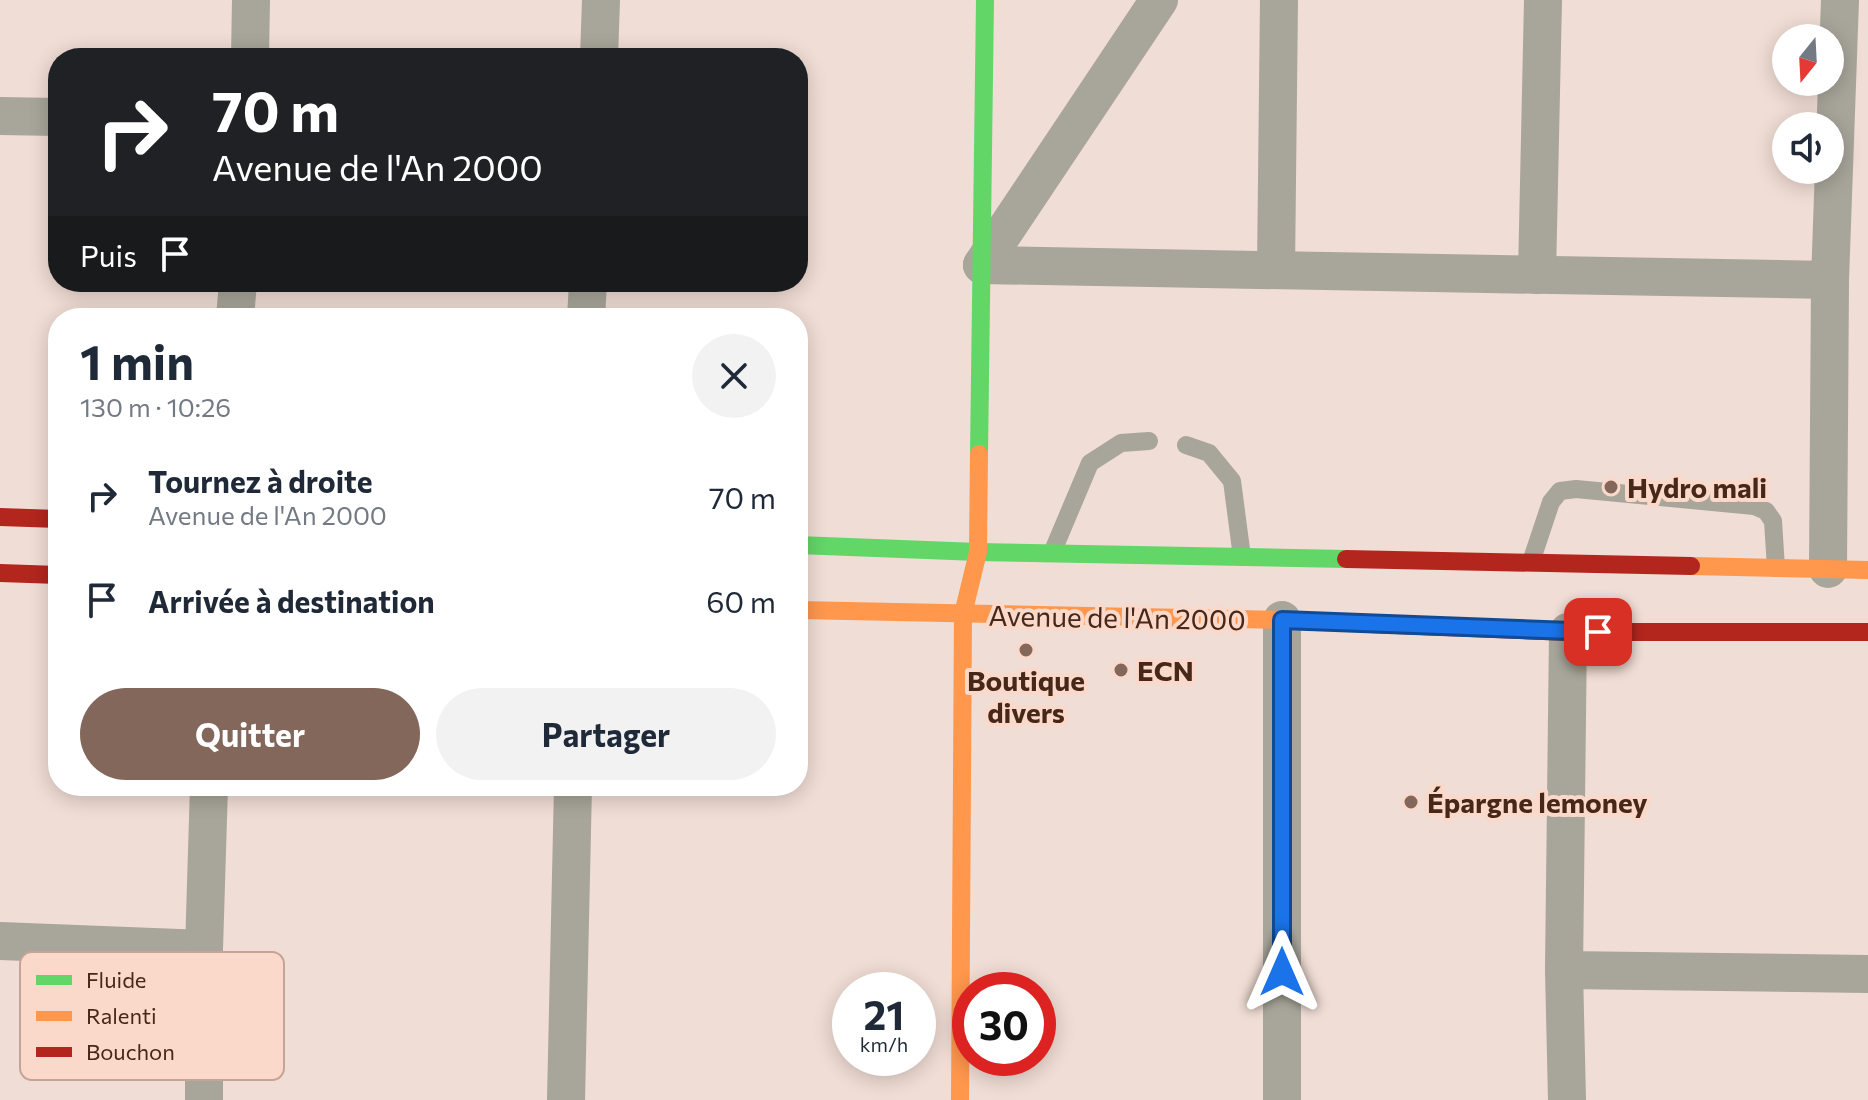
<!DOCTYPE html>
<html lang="fr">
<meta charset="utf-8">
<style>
:root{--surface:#fff;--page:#f2f2f3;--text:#1f2937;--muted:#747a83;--accent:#82675a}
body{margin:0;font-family:Commissioner,sans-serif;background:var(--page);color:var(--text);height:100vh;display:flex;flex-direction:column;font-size:30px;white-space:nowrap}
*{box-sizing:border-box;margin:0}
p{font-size:26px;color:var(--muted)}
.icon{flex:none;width:44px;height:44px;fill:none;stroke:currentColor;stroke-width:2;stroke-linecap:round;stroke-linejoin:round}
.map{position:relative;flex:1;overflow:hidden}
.drawer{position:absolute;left:48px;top:308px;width:760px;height:488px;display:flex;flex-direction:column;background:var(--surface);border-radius:32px;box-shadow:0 4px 20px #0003}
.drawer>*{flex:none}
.top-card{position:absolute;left:48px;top:48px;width:760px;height:244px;border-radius:32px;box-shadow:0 4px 20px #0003;background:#202124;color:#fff;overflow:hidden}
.needle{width:52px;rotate:198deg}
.buttons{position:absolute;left:1772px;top:24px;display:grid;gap:16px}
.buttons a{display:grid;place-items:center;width:72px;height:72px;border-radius:50%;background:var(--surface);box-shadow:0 4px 20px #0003;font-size:40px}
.speed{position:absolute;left:832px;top:972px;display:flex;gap:16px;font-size:40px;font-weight:700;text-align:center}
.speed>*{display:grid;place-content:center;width:104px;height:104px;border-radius:50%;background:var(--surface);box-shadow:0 4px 20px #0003;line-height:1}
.speed small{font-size:20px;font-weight:400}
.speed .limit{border:12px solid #d22;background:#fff;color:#111}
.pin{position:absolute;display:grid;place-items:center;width:68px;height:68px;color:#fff;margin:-34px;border-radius:16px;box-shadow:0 4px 12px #0006}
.me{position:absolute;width:88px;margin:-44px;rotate:0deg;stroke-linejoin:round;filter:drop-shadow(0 0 6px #0008)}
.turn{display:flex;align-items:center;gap:28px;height:168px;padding:0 32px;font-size:36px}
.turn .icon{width:104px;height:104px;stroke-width:2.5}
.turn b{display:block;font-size:56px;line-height:68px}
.then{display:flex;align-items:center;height:76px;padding:0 32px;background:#0003;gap:16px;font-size:30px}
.round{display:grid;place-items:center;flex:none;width:84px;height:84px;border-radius:42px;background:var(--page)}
.overview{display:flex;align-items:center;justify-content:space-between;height:136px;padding:0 32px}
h1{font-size:48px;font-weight:700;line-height:60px}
.action{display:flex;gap:16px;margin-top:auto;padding:16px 32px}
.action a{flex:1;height:92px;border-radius:48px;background:var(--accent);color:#fff;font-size:32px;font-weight:700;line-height:92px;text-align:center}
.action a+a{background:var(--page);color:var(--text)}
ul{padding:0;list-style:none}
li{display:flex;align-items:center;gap:24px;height:104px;padding:0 32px}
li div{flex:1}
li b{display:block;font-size:30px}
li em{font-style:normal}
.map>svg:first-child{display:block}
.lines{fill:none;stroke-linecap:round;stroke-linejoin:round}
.lane{stroke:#a8a59a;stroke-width:18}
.street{stroke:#a8a59a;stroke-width:38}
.fast{stroke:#63d668;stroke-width:18}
.slow{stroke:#ff974d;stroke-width:18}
.jam{stroke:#b3261e;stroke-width:18}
.route-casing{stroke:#114b97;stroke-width:20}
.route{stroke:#1a73e8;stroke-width:14}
.poi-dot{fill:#82675a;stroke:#fbd9ca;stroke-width:3}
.labels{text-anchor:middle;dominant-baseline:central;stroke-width:8;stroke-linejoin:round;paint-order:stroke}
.poi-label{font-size:28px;font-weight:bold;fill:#472818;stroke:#fbd9ca;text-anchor:start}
.street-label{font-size:28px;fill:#472818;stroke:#fbd9ca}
.key{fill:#fbd9ca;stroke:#c5a495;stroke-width:2}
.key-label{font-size:22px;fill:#472818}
</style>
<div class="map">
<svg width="1868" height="1100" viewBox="0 0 1868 1100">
<rect width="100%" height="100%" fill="#f0ddd5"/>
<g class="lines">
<g class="lane">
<polyline points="1186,445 1209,453 1232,481 1242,557"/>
<polyline points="1052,553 1090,463 1121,443 1149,441"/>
<polyline points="1531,562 1551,502 1560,491 1576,489 1754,506 1766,511 1773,521 1776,568"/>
</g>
<g class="street">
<polyline points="250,58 251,0"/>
<polyline points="599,58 601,0"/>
<polyline points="0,116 58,117"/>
<polyline points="982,265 1830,280"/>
<polyline points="982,265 1159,0"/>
<polyline points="1276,270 1279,0"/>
<polyline points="1537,275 1543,0"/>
<polyline points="235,318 238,282"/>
<polyline points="586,318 588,282"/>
<polyline points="1828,569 1830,280 1840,0"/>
<polyline points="0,941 204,949"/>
<polyline points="1564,970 1868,974"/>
<polyline points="204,1100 204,949 209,786"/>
<polyline points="566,1100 573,786"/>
<polyline points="1282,1100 1282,620"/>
<polyline points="1567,1100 1564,970 1568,632"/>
</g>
<g class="fast">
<polyline points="979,454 985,0"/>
<polyline points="798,545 978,552 1346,559"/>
</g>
<g class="slow">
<polyline points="1691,566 1868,570"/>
<polyline points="798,610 1282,620 1371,624"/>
<polyline points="960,1100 963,614 978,552 979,454"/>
</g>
<g class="jam">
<polyline points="0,517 58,519"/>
<polyline points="1346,559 1691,566"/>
<polyline points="0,573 58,575"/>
<polyline points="1371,624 1568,632 1868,632"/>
</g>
</g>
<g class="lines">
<defs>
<polyline id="route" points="1282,972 1282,620 1598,632"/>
</defs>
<use href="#route" class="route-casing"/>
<use href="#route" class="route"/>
</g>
<g class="poi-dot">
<circle cx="1611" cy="487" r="8"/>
<circle cx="1026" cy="650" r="8"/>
<circle cx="1121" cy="670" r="8"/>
<circle cx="1411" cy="802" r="8"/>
</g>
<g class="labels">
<g class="poi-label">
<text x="1627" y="487">Hydro mali</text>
<text x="1137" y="670">ECN</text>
<text x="1026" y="680" text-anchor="middle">Boutique<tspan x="1026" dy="32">divers</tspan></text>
<text x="1427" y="802">Épargne lemoney</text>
</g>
<g class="street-label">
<text transform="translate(1117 617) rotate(1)">Avenue de l'An 2000</text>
</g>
</g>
<rect x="20" y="952" width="264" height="128" rx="12" class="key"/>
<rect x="36" y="975" width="36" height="10" fill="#63d668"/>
<rect x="36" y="1011" width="36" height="10" fill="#ff974d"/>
<rect x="36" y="1047" width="36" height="10" fill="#b3261e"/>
<g class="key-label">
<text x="86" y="988">Fluide</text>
<text x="86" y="1024">Ralenti</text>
<text x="86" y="1060">Bouchon</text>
</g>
</svg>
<div class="buttons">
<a><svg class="needle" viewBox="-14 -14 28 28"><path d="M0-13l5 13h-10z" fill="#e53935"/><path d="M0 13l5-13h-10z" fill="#747a83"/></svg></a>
<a><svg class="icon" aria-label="sound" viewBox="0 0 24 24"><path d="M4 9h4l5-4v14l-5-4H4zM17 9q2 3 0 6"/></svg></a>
</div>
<div class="speed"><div>21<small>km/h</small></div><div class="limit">30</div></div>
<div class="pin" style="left:1598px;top:632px;background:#d93025"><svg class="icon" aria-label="arrive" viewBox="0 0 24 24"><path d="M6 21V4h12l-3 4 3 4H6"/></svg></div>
<svg class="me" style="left:1282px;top:972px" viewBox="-20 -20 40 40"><path d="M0-17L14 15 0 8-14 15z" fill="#1a73e8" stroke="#fff" stroke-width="4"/></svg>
<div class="top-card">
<div class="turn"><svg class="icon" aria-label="right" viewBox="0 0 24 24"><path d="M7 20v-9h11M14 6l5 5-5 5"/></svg><div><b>70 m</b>Avenue de l'An 2000</div></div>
<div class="then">Puis<svg class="icon" aria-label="arrive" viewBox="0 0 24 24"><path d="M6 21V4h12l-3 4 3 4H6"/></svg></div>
</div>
<section class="drawer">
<div class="overview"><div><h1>1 min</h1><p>130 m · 10:26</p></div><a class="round"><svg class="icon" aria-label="close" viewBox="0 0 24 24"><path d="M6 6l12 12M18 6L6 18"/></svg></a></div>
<ul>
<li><svg class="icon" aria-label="right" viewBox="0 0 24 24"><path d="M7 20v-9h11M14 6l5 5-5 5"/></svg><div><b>Tournez à droite</b><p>Avenue de l'An 2000</p></div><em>70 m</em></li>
<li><svg class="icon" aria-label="arrive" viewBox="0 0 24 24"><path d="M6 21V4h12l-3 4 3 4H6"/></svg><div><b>Arrivée à destination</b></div><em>60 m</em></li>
</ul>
<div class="action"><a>Quitter</a><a>Partager</a></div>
</section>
</div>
